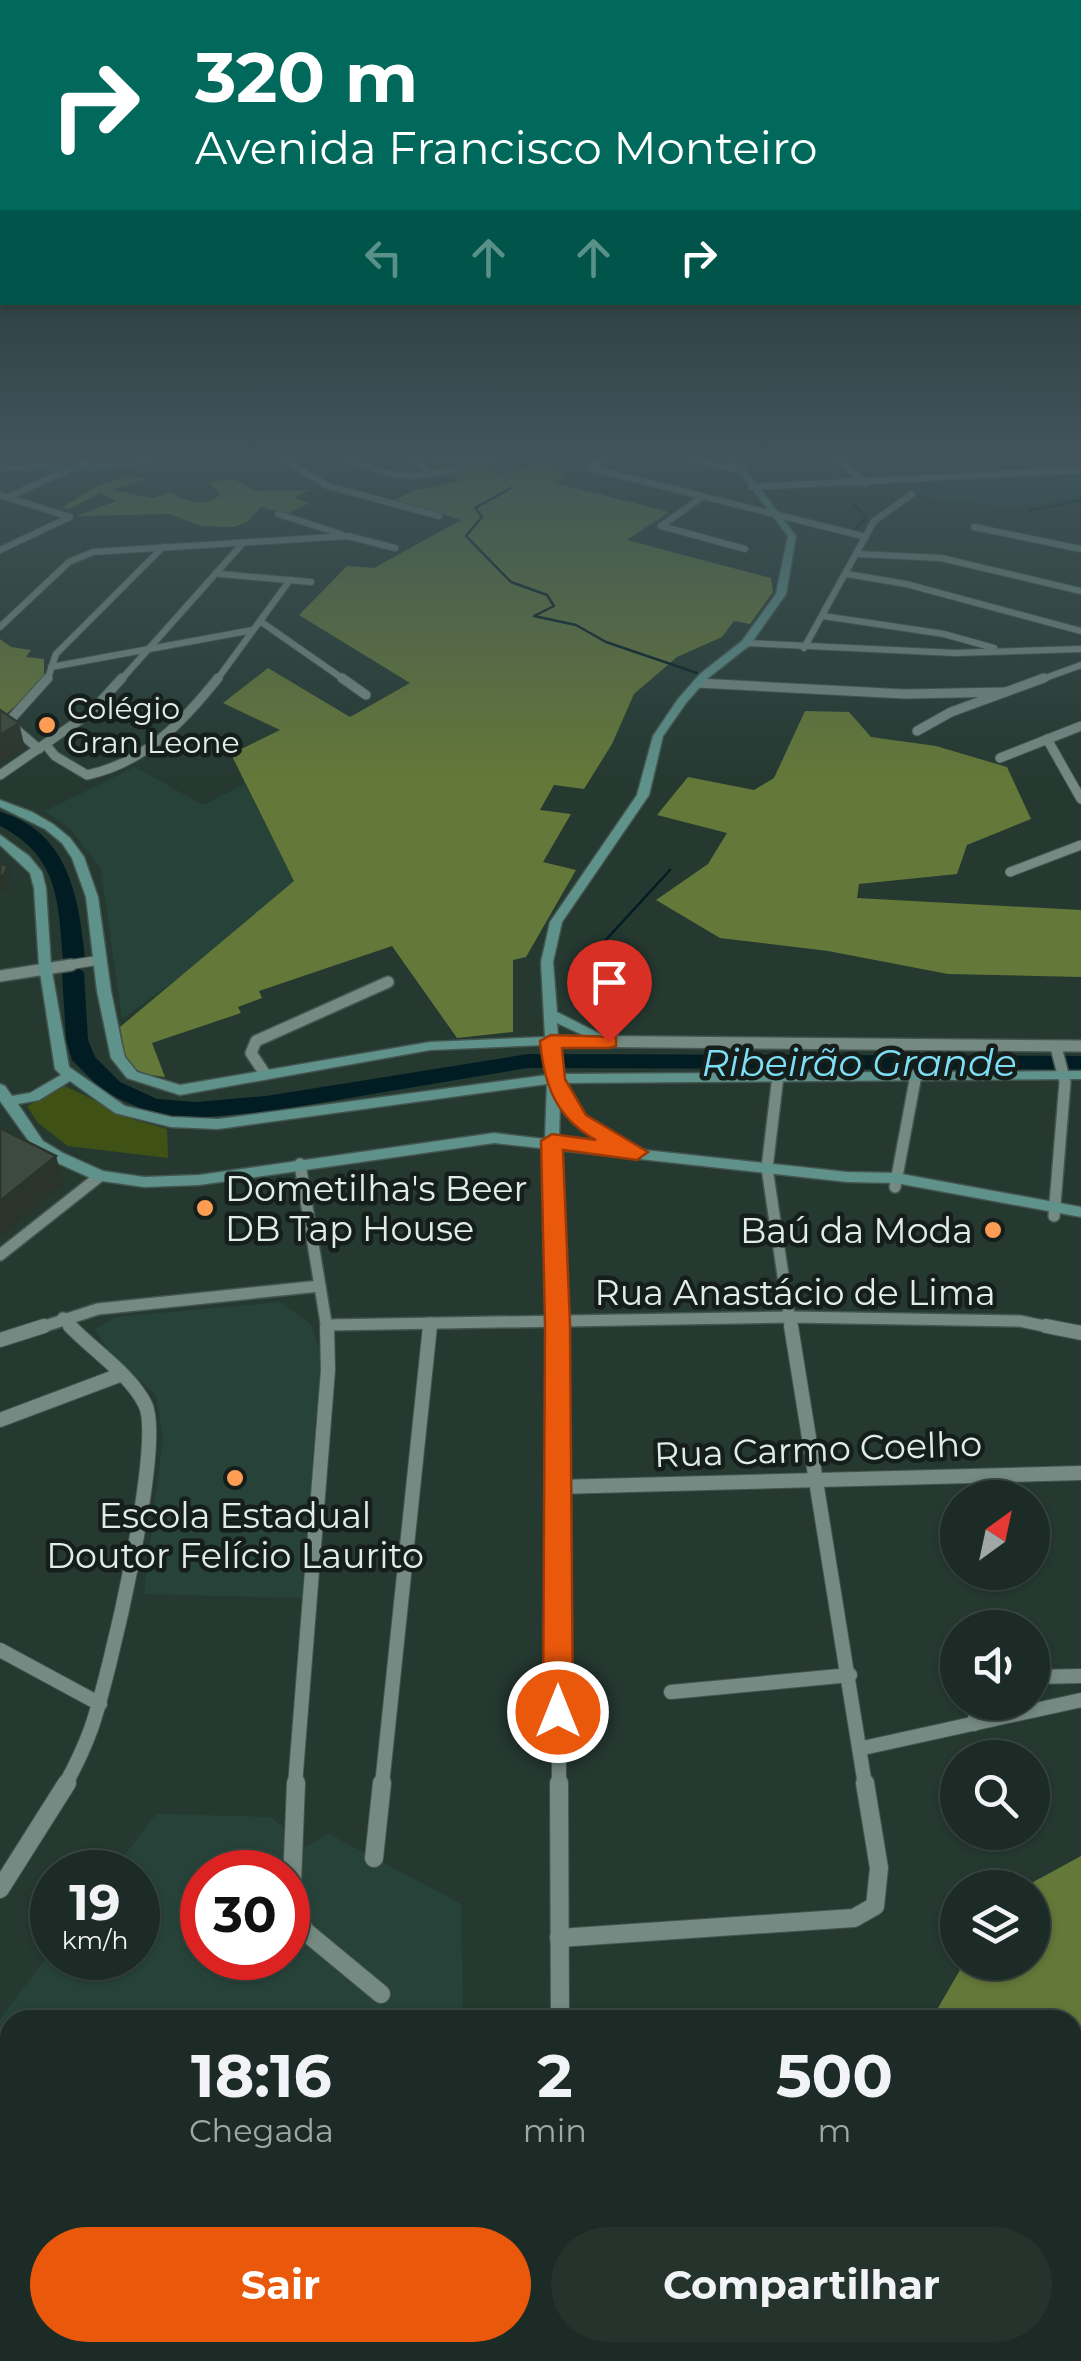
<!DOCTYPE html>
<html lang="pt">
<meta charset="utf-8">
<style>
:root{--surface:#1c2b25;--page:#25332d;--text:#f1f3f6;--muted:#a0a7a7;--line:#3a4742;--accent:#ea580c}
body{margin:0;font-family:Montserrat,sans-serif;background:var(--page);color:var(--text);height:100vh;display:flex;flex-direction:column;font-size:38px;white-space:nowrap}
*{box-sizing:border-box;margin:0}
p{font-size:32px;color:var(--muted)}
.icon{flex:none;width:55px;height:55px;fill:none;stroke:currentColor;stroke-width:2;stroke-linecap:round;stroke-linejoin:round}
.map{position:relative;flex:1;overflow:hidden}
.drawer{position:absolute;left:0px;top:2010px;width:1082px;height:352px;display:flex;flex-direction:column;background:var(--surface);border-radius:30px 30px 0 0;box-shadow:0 2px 8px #0004,0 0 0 2px var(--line)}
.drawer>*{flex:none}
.top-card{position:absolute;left:0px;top:0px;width:1082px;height:305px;box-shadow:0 2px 8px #0004,0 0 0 2px var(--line);background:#00695c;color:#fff;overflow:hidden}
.needle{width:65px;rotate:33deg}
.buttons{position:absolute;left:940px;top:1480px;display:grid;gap:20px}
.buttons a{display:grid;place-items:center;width:110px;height:110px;border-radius:50%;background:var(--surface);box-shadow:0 2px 8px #0004,0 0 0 2px var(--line);font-size:50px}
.speed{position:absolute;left:30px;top:1850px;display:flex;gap:20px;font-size:50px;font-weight:700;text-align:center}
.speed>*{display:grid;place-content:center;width:130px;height:130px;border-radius:50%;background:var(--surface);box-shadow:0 2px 8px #0004,0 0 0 2px var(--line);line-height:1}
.speed small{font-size:25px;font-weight:400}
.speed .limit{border:15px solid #d22;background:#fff;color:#111}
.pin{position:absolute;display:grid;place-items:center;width:85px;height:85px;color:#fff;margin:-102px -42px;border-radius:50% 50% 50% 0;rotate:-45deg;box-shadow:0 0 10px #0007}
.pin .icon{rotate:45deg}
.me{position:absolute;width:110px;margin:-55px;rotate:0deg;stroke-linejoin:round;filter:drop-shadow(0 0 8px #0008)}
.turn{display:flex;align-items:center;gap:35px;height:210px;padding:0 30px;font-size:45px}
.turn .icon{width:130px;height:130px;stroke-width:2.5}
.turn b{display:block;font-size:70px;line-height:85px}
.lanes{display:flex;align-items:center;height:95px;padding:0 30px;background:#0003;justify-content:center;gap:50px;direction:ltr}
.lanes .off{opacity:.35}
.eta{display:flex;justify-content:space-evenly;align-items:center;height:170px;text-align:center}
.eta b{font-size:60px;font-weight:700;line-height:70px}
.button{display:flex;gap:20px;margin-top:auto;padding:20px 30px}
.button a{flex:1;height:115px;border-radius:60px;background:var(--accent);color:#fff;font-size:40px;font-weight:700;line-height:115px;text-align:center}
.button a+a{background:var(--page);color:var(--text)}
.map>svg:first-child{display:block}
.built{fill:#274339;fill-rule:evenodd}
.green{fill:#405115}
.forest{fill:#647839}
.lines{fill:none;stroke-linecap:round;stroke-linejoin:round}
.stream-far1{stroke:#011d23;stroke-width:2.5}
.stream{stroke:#011d23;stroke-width:4}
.river{fill:#011d23;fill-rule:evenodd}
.street-far4-casing{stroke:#44554f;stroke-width:8}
.street-far3-casing{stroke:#44554f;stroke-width:11}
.street-far2-casing{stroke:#44554f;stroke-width:14}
.street-far1-casing{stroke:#44554f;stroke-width:16}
.street-casing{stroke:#44554f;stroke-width:20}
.secondary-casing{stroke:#44554f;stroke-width:3}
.street-far4{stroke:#758a82;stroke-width:6}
.street-far3{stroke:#758a82;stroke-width:9}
.street-far2{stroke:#758a82;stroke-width:11}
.street-far1{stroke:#758a82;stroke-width:14}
.street{stroke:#758a82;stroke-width:18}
.secondary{fill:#5e928b;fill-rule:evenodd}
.shaded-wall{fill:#2b342b}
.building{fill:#3d4b3e;stroke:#2b342b;stroke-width:2.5}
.route{fill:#ea580c;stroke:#983908;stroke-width:2.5}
.poi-dot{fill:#fc9d53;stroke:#151e1a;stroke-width:4}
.labels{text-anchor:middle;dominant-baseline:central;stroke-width:9;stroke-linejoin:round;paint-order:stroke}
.far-poi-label{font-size:30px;fill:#e0ece7;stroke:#151e1a;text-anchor:start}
.poi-label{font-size:35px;fill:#e0ece7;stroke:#151e1a;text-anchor:start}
.street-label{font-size:35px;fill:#e0ece7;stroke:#151e1a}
.water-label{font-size:38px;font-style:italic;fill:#7ddff6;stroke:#151e1a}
</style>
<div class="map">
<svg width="1081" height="2361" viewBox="0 0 1081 2361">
<rect width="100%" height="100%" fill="#253931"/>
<g class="built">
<polygon points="1081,473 1081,496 1007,509 970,501 945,502 907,491 928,486 919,480"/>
<polygon points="135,767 203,805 245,784 295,881 259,920 122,1019 101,869 70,829 45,811"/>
<polygon points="280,1302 311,1324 321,1354 302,1598 144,1594 163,1437 156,1395 112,1356 95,1330 115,1317"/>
<path d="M156,1814L271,1817L305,1847L329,1834L461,1904L463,2020H10V2040L0,2041V2019L52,1950V1958H138V1872H112ZM202,1872H288V1958H202Z"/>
</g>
<polygon class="green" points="65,1086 135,1120 167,1129 168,1158 68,1146 38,1123 27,1106"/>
<g class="forest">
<polygon points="412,453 503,453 477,460 498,474 543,463 567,476 556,483 669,512 627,540 771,578 773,592 750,624 734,621 722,637 677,657 634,694 612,744 584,789 554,785 540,810 571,814 543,862 576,870 526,957 513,960 513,1032 457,1038 392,946 259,991 262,998 238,1007 241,1013 152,1043 165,1077 143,1074 126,1062 120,1027 294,881 231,754 280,730 223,703 268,668 350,717 410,683 299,615 347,566 374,568 461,520 395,500 412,491 460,481"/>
<path d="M129,475L147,479L112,490L153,498L171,492C187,502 204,508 220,495L209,482L233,479L256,491L309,490L294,498L309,503L287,514L261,507L247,522L234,527L201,526L170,514L77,516L116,501L100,493L69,509L62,508L94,487Z"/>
<polygon points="0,639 11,647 31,650 26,657 44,659 44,682 0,719"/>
<polygon points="805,711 849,712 871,737 936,746 1007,767 1031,819 967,845 957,874 859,884 857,898 1081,910 1081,977 948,974 828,951 720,938 656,900 708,864 727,833 657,815 688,777 754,790 774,778"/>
<polygon points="1081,1856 1081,2220 1073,2225 1072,2020 931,2020 964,1963 1032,1962 1032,1888 1024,1887"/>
<polygon points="10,2296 10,2352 787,2353 767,2361 0,2361 0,2298"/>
</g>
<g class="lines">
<g class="stream-far1">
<polyline points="511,488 475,508 482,517 466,536 511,582 547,595 554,606 534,616 576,625 606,642 697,673"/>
<polyline points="1028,511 1081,500"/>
<polyline points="853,532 866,518 855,505"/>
<polyline points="581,967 670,870"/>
</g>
<polyline class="stream" points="577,971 583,965"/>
<g class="river">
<path d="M0,812C68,831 79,897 85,958L82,963H66L63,958C58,899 58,856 0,826Z"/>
<polygon points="73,965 84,972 88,1040 95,1057 120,1082 157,1099 196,1102 266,1096 528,1054 1081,1056 1081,1070 528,1068 266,1112 196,1118 153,1114 104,1092 72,1060 66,1040 62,972"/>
</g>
<defs>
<g id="street-far4">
<polyline points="273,453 328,486 439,516"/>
<path d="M339,453C410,493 436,472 509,453"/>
<polyline points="401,453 428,470"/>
<polyline points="613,453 590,468 866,537"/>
<polyline points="664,453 739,470"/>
<polyline points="830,453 866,484"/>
<polyline points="751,487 1081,470"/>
<polyline points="0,495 70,517 0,550"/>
<polyline points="8,497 86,462"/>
<polyline points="701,498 661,526 745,549"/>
<polyline points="278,514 341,534"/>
<polyline points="974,527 1081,549"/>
<polyline points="858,554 941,558 1081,591"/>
<polyline points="220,574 311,582"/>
<polyline points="847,574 906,584 1081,631"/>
<polyline points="823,616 944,634 994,648"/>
<polyline points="260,621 346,681"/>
<polyline points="0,627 69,562 93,552 348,536 395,548"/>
<polyline points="746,643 955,653 1081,649"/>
<polyline points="804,648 874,521 912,494"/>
<polyline points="51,667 253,630"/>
<polyline points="47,681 56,654 163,547"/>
<polyline points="120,681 243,543"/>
<polyline points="216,681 290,580"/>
<polyline points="1037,681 1081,665"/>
</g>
<g id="street-far3">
<polyline points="342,678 366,695"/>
<polyline points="698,683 905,694 1006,692"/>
<polyline points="917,731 951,712 1044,678"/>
<polyline points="1047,739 1081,799"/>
<path d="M46,745L55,756L87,775C144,763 182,723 218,678"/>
<polyline points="39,749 13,727 12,718 48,678"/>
<polyline points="1000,758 1081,726"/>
<polyline points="0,775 90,713 122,678"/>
<polyline points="1010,872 1081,845"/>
<polyline points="56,967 100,960"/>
</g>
<g id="street-far2">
<polyline points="0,976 71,965"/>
<polyline points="551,1041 1081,1046"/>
<polyline points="265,1074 251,1053 256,1041 388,982"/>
<polyline points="778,1076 767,1168 791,1329"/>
<polyline points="552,1141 558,1329"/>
<polyline points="300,1164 327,1329"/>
<polyline points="895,1187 916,1075"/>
<polyline points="1054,1216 1065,1082 1056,1047"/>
<polyline points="0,1255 100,1176"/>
<polyline points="63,1318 72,1329"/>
<polyline points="327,1325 792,1317 1020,1321 1058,1329"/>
<polyline points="36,1329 98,1309 320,1286"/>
<polyline points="429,1329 430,1323"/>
</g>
<g id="street-far1">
<polyline points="558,1326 559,1785"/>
<polyline points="791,1326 865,1785"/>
<polyline points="1046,1326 1081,1333"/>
<polyline points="0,1340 44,1326"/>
<polyline points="0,1420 117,1376"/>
<polyline points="557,1487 1081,1473"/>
<polyline points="0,1650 100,1704"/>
<polyline points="1032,1677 1081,1676"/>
<polyline points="671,1692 850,1675"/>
<polyline points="974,1724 978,1702"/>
<polyline points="863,1748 1081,1700"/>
<path d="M65,1785C75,1767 84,1748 91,1729C108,1681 165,1442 145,1404C130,1374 93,1350 70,1326"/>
<polyline points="295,1785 328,1370 327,1326"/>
<polyline points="382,1785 430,1326"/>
</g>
<g id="street">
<polyline points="296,1783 291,1908 306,1932 381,1994"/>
<polyline points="559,1783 560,2020"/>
<polyline points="374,1858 382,1783"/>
<polyline points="0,1889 67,1783"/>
<polyline points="559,1938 854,1918 875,1906 879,1868 865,1783"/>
<polyline points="0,2249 10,2255"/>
<polyline points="1072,2314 1081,2309"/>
<polyline points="638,2352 646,2361"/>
<polyline points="89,2361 94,2352"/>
<polyline points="1001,2361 1015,2352"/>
</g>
<g id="secondary">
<path d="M160,453H172C126,479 52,465 0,471V467C50,460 114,472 160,453Z"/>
<path d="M725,453H733L796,536L786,594L750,645L708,678L686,703L663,736L649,795L562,922L553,962L557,1012L616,1042L609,1046L604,1045L557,1023L561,1074L1081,1071V1079L564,1083L583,1117L625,1142L626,1148L847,1172L896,1173L1081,1207V1217L896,1183L847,1182L494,1143L199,1185L144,1187L95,1180L53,1161L33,1147L0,1101V1084L5,1086L12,1096L30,1093L61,1075L55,1069L39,966L34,888L30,873L0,845V835L29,856L42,872L46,888L51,966L69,1067L125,1106L171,1117L218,1119L547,1075L545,1045L430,1050L180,1095L127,1078L111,1058L97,991L86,897L72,858L62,843L45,829L0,807V800L32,812L53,824L70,838L84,857L98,897L111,991L122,1045L125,1057L137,1072L180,1085L430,1042L545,1037L541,962L550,922L637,795L653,736L678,699L700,674L742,641L776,594L788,536ZM70,1081L115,1113L171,1127L218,1129L547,1084L545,1139L494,1133L199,1175L144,1177L103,1171L63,1153L43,1141L18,1104L39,1100ZM560,1102L573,1123L611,1146L559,1140Z"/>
</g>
</defs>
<use href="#street-far4" class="street-far4-casing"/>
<use href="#street-far3" class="street-far3-casing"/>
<use href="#street-far2" class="street-far2-casing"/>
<use href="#street-far1" class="street-far1-casing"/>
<use href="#street" class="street-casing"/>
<use href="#secondary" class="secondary-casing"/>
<use href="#street-far4" class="street-far4"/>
<use href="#street-far3" class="street-far3"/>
<use href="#street-far2" class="street-far2"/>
<use href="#street-far1" class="street-far1"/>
<use href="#street" class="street"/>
<use href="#secondary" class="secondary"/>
</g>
<g class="shaded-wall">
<polygon points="19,723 25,748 0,764 0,735"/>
<polygon points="8,866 11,879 7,888 0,893 0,877"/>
<polygon points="56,1156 64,1184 0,1237 0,1201"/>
</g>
<g class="building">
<polygon points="0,710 19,723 0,735"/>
<polygon points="0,864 8,866 4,875 0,877"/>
<polygon points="0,1128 56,1156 0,1201"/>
</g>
<linearGradient id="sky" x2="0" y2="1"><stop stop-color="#141f1b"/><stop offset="0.58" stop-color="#40545a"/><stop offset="1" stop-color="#40545a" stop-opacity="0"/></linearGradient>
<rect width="1081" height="784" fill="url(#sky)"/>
<path class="route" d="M551,1035L616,1037V1046L609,1048H562L565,1079L586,1115L648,1152L637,1160L563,1150L570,1324L573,1712L569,1722L558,1726L547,1722L543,1712L545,1324L541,1141L552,1134L596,1140C556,1118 544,1085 540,1041Z"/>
<g class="poi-dot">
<circle cx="47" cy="725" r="10"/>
<circle cx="205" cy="1208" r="10"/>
<circle cx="993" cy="1230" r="10"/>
<circle cx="235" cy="1478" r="10"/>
</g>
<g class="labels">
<g class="far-poi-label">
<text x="67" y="708">Colégio<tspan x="67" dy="34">Gran Leone</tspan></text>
</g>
<g class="poi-label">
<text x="225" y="1188">Dometilha's Beer<tspan x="225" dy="40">DB Tap House</tspan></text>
<text x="973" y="1230" text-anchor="end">Baú da Moda</text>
<text x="235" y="1515" text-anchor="middle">Escola Estadual<tspan x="235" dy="40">Doutor Felício Laurito</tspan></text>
</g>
<g class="street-label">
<text x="795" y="1292">Rua Anastácio de Lima</text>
<text transform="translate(818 1449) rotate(-2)">Rua Carmo Coelho</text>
</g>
<g class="water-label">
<text x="859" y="1062">Ribeirão Grande</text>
</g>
</g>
</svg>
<div class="buttons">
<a><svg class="needle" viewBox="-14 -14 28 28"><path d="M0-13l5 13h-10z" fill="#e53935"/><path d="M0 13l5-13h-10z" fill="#a0a7a7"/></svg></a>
<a><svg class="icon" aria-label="sound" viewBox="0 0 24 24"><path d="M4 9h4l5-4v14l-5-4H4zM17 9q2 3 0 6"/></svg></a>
<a><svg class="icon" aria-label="search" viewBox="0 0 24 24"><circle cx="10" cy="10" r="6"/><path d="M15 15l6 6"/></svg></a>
<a><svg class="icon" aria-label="layers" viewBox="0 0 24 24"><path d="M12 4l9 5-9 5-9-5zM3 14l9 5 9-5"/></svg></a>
</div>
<div class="speed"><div>19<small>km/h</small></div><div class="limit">30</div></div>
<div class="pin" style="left:609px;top:1042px;background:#d93025"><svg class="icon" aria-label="arrive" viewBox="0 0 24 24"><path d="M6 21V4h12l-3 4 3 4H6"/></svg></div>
<svg class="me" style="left:558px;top:1712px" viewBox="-20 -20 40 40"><circle r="17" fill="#ea580c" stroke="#fff" stroke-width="3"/><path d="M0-11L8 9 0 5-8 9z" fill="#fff"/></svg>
<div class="top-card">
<div class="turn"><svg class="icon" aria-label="right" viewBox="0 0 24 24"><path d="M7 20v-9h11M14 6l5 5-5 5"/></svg><div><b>320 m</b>Avenida Francisco Monteiro</div></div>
<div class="lanes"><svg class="icon off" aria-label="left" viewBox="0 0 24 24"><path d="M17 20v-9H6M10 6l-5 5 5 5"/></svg><svg class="icon off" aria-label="ahead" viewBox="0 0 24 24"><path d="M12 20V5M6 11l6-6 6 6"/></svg><svg class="icon off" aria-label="ahead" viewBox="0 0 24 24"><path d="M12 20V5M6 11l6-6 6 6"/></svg><svg class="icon" aria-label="right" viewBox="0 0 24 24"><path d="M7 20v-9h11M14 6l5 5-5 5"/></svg></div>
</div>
<section class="drawer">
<div class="eta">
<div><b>18:16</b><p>Chegada</p></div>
<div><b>2</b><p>min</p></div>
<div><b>500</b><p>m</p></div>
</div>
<div class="button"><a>Sair</a><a>Compartilhar</a></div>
</section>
</div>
